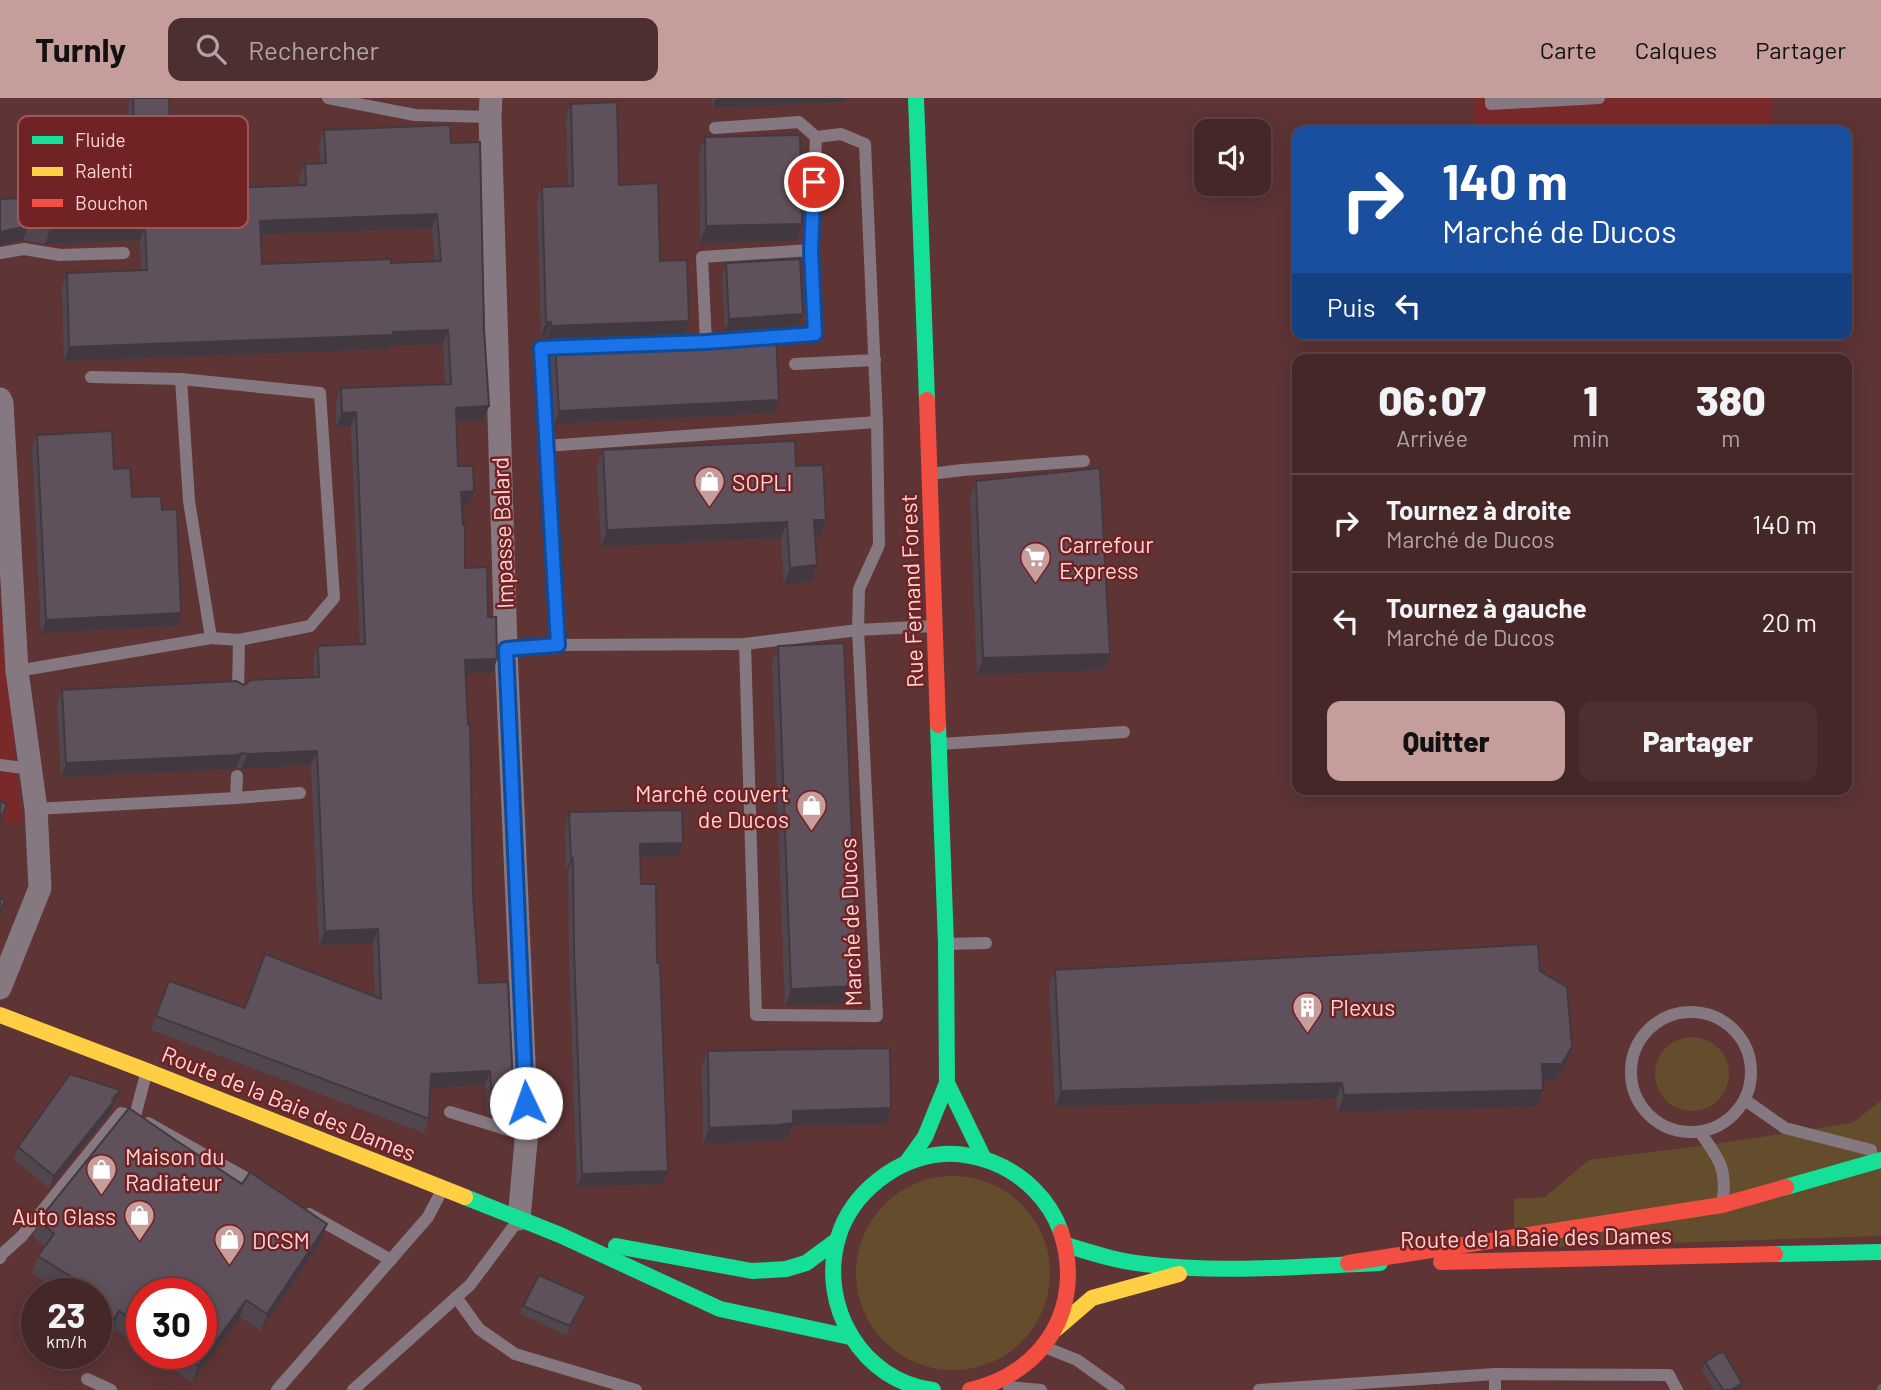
<!DOCTYPE html>
<html lang="fr">
<meta charset="utf-8">
<style>
:root{--surface:#462728;--page:#4d2f30;--text:#f1f3f6;--muted:#b0a5a8;--line:#5e4445;--accent:#c59d9b}
body{margin:0;font-family:Barlow,sans-serif;background:var(--page);color:var(--text);height:100vh;display:flex;flex-direction:column;font-size:26px;white-space:nowrap}
*{box-sizing:border-box;margin:0}
p{font-size:23px;color:var(--muted)}
.icon{flex:none;width:38px;height:38px;fill:none;stroke:currentColor;stroke-width:2;stroke-linecap:round;stroke-linejoin:round}
.map{position:relative;flex:1;overflow:hidden}
.panel{position:absolute;left:1292px;top:256px;width:560px;height:441px;display:flex;flex-direction:column;background:var(--surface);border-radius:14px;box-shadow:0 4px 18px #0003,0 0 0 2px var(--line)}
.panel>*{flex:none}
.guide{position:absolute;left:1292px;top:28px;width:560px;height:214px;border-radius:14px;box-shadow:0 4px 18px #0003,0 0 0 2px var(--line);background:#1a4fa0;color:#fff;overflow:hidden}
.controls{position:absolute;left:1194px;top:21px;display:grid;gap:14px}
.controls a{display:grid;place-items:center;width:77px;height:77px;border-radius:14px;background:var(--surface);box-shadow:0 4px 18px #0003,0 0 0 2px var(--line);font-size:35px}
.speed{position:absolute;left:21px;top:1180px;display:flex;gap:14px;font-size:35px;font-weight:700;text-align:center}
.speed>*{display:grid;place-content:center;width:91px;height:91px;border-radius:50%;background:var(--surface);box-shadow:0 4px 18px #0003,0 0 0 2px var(--line);line-height:1}
.speed small{font-size:18px;font-weight:400}
.speed .limit{border:10px solid #d22;background:#fff;color:#111}
.pin{position:absolute;display:grid;place-items:center;width:60px;height:60px;color:#fff;margin:-30px;border:4px solid #fff;border-radius:50%;box-shadow:0 2px 7px #0007}
.me{position:absolute;width:77px;margin:-38px;rotate:357deg;stroke-linejoin:round;filter:drop-shadow(0 0 5px #0008)}
.turn{display:flex;align-items:center;gap:24px;height:147px;padding:0 35px;font-size:32px}
.turn .icon{width:91px;height:91px;stroke-width:2.5}
.turn b{display:block;font-size:49px;line-height:60px}
.then{display:flex;align-items:center;height:66px;padding:0 35px;background:#0003;gap:14px;font-size:26px}
.eta{display:flex;justify-content:space-evenly;align-items:center;height:119px;text-align:center}
.eta b{font-size:42px;font-weight:800;line-height:49px}
.primary-button{display:flex;gap:14px;margin-top:auto;padding:14px 35px}
.primary-button a{flex:1;height:80px;border-radius:14px;background:var(--accent);color:#111;font-size:28px;font-weight:800;line-height:80px;text-align:center}
.primary-button a+a{background:var(--page);color:var(--text)}
ul{padding:0;list-style:none}
li{display:flex;align-items:center;gap:21px;height:98px;padding:0 35px;border-top:2px solid var(--line)}
li div{flex:1}
li b{display:block;font-size:26px}
li em{font-style:normal}
header{display:flex;align-items:center;gap:42px;box-sizing:border-box;height:98px;padding:0 35px;background:var(--accent);color:#111}
header strong{font-size:33px}
nav{display:flex;gap:38px;margin-inline-start:auto;font-size:24px}
.search{width:490px;height:63px;background:var(--page);display:flex;align-items:center;gap:18px;box-sizing:border-box;padding:0 24px;border-radius:14px;color:var(--muted);font-size:26px}
.map>svg:first-child{display:block}
.built{fill:#7a292b}
.green{fill:#644d2c}
.lines{fill:none;stroke-linecap:round;stroke-linejoin:round}
.stream{stroke:#497644;stroke-width:7}
.lane{stroke:#867880;stroke-width:12}
.street{stroke:#867880;stroke-width:23}
.fast{stroke:#16e098;stroke-width:16}
.slow{stroke:#ffcf43;stroke-width:16}
.jam{stroke:#f24e42;stroke-width:16}
.wall{fill:#52464e;fill-rule:evenodd}
.shaded-wall{fill:#423940}
.building{fill:#5f515b;stroke:#423940;stroke-width:2;fill-rule:evenodd}
.route-casing{stroke:#114b97;stroke-width:18}
.route{stroke:#1a73e8;stroke-width:12}
.labels{text-anchor:middle;dominant-baseline:central;stroke-width:5;stroke-linejoin:round;paint-order:stroke}
.poi-label{font-size:23px;fill:#fcd5d2;stroke:#702224;text-anchor:start}
.street-label{font-size:23px;fill:#fcd5d2;stroke:#702224}
.key{fill:#702224;stroke:#9a5858;stroke-width:2}
.key-label{font-size:19px;fill:#fcd5d2}
</style>
<header>
<strong>Turnly</strong>
<div class="search"><svg class="icon" aria-label="search" viewBox="0 0 24 24"><circle cx="10" cy="10" r="6"/><path d="M15 15l6 6"/></svg>Rechercher</div>
<nav><a>Carte</a><a>Calques</a><a>Partager</a></nav>
</header>
<div class="map">
<svg width="1881" height="1292" viewBox="0 0 1881 1292">
<rect width="100%" height="100%" fill="#5e3435"/>
<g class="built">
<polygon points="1474,0 1771,0 1771,33 1475,33"/>
<polygon points="0,503 22,725 0,723"/>
</g>
<g class="green">
<circle cx="1692" cy="976" r="37"/>
<polygon points="1881,1003 1881,1138 1514,1150 1514,1101 1545,1099 1589,1062 1722,1045 1852,1025"/>
<circle cx="953" cy="1175" r="97"/>
</g>
<g class="lines">
<polyline class="stream" points="1880,1292 1881,1290"/>
<g class="lane">
<polyline points="328,0 415,17 490,19"/>
<polyline points="1491,0 1491,6 1599,0"/>
<polyline points="715,30 799,24 816,39"/>
<polyline points="0,155 24,151 60,157 124,155"/>
<polyline points="706,244 702,159 811,152"/>
<polyline points="673,245 742,241"/>
<polyline points="795,266 875,262"/>
<polyline points="91,279 181,281 320,295 334,500 310,528 239,542 211,540"/>
<polyline points="546,348 877,324"/>
<polyline points="929,376 963,372 1084,363"/>
<polyline points="745,546 756,917 877,918 858,532 859,491 879,447 877,324 865,46 841,36 816,39 811,152 815,236 761,240"/>
<polyline points="558,547 541,250 568,249"/>
<polyline points="506,551 558,547 745,546 858,532 934,528"/>
<polyline points="17,573 211,540 189,403 181,281"/>
<polyline points="238,593 239,542"/>
<polyline points="940,646 1124,634"/>
<polyline points="0,667 31,671"/>
<polyline points="236,700 300,695"/>
<polyline points="36,711 236,700 237,678"/>
<polyline points="947,846 986,845"/>
<circle cx="1691" cy="974" r="60"/>
<polyline points="1745,1002 1785,1030 1871,1052"/>
<polyline points="450,1014 512,1033 527,1032"/>
<polyline points="148,1025 260,1088"/>
<path d="M1700,1034C1717,1059 1727,1068 1723,1100"/>
<polyline points="309,1116 391,1162"/>
<polyline points="0,1160 2,1156 22,1138 121,1015 135,1018 146,976"/>
<polyline points="456,1199 479,1231 515,1256 636,1292"/>
<polyline points="1047,1250 1077,1262 1119,1292"/>
<polyline points="87,1281 111,1292"/>
<polyline points="1009,1289 1041,1292"/>
<polyline points="277,1292 428,1119 441,1094"/>
<polyline points="353,1292 470,1187 517,1124"/>
<polyline points="1259,1292 1495,1276 1669,1277 1677,1292"/>
<polyline points="1495,1292 1495,1276"/>
</g>
<g class="street">
<polyline points="491,0 490,19 506,551 527,1032 519,1121"/>
<polyline points="0,301 2,305 17,573 36,711 40,790 0,890"/>
</g>
<g class="fast">
<polyline points="916,0 927,302"/>
<polyline points="947,985 984,1061"/>
<polyline points="907,1064 925,1039 947,985 946,846 938,627"/>
<polyline points="1786,1089 1881,1062"/>
<polyline points="465,1099 560,1137 720,1211 850,1239"/>
<path d="M1066,1147C1092,1155 1117,1163 1144,1166C1222,1176 1302,1168 1380,1165"/>
<polyline points="616,1148 752,1173 786,1171 806,1165 836,1143"/>
<polyline points="1775,1156 1881,1154"/>
<path d="M933,1292C862,1283 818,1208 838,1140C851,1095 897,1059 944,1056C959,1055 978,1059 992,1064C1023,1076 1050,1102 1061,1134"/>
</g>
<g class="slow">
<polyline points="0,917 147,973 465,1099"/>
<polyline points="1056,1231 1092,1200 1179,1176"/>
</g>
<g class="jam">
<polyline points="927,302 938,627"/>
<polyline points="1441,1164 1775,1156"/>
<polyline points="1348,1165 1722,1107 1786,1089"/>
<path d="M970,1292C1045,1275 1085,1208 1061,1134"/>
</g>
</g>
<g class="wall">
<path d="M131,0H169L170,32L203,91L300,87L299,80L305,66L320,65L319,46L324,32L451,45L484,231L489,308L483,323L457,324L458,368L469,407H462L465,470L488,519L497,561L492,575L466,576L473,796L479,885L514,1009L509,1023L487,1016L485,987L430,990L429,1021L424,1035L151,932L169,883L245,910L375,899L373,845L319,847L311,667L241,671L237,669L232,671L61,679L57,606L62,592L244,587L314,579L313,562L318,548L360,546L351,328L336,329V304L341,290L445,286L443,246L389,248L388,251L64,263L62,189L67,175L141,172L140,142L45,146L23,142L0,101L131,96L128,9ZM432,130L435,163L391,165L262,166L261,137Z"/>
<polygon points="712,0 846,0 845,4 712,10"/>
<polygon points="571,6 619,87 660,163 684,236 547,241 547,237 541,237 537,102 542,89 568,88 566,19"/>
<polygon points="705,39 802,126 796,143 700,145 699,56"/>
<polygon points="726,165 803,216 798,228 725,234 722,178"/>
<polygon points="730,239 774,315 554,326 550,258 555,246 690,248 728,246"/>
<polygon points="37,337 114,371 132,399 162,412 177,528 41,535 32,349"/>
<polygon points="603,352 796,368 820,438 815,438 817,467 811,484 784,486 781,440 601,449 597,369"/>
<polygon points="976,383 1110,556 1104,572 977,577 970,400"/>
<polygon points="778,548 852,905 785,908 772,565"/>
<polygon points="569,714 678,758 640,759 641,786 657,865 663,1086 577,1089 569,865 568,773 566,773 565,727"/>
<polygon points="1055,872 1540,873 1572,949 1566,966 1556,982 1543,983 1537,1009 1338,1014 1336,1001 1055,1009 1049,889"/>
<polygon points="708,953 891,1010 886,1026 792,1028 788,1040 773,1043 703,1046 702,968"/>
<polygon points="115,1004 111,1009 109,1016 49,1090 13,1061 18,1049"/>
<polygon points="174,1041 321,1143 261,1233 240,1219 192,1284 149,1255 201,1255 142,1195 142,1250 113,1230 105,1242 96,1237 96,1195 65,1195 32,1175 38,1158 45,1149 33,1139 39,1122"/>
<polygon points="582,1206 567,1237 520,1216 523,1208"/>
<polygon points="1705,1264 1740,1292 1714,1292 1702,1272"/>
</g>
<g class="shaded-wall">
<polygon points="716,0 846,0 845,4 712,10"/>
<polygon points="437,116 432,130 255,137 260,123"/>
<polygon points="802,126 796,143 700,145 706,128"/>
<polygon points="28,128 23,142 0,147 0,134"/>
<polygon points="145,128 140,142 45,146 50,131"/>
<polygon points="803,216 798,228 725,234 729,221"/>
<polygon points="689,223 684,236 547,241 551,228"/>
<polygon points="546,224 551,224 547,237 541,237"/>
<polygon points="448,232 443,246 389,248 388,251 64,263 69,249"/>
<polygon points="779,302 774,315 554,326 559,313"/>
<polygon points="489,308 483,323 451,324 456,310"/>
<polygon points="356,314 351,328 336,329 342,315"/>
<polygon points="474,393 469,407 456,408 461,394"/>
<polygon points="814,422 826,422 820,438 808,439"/>
<polygon points="787,424 781,440 601,449 607,432"/>
<polygon points="817,467 811,484 784,486 790,470"/>
<polygon points="181,515 177,528 41,535 46,522"/>
<polygon points="1110,556 1104,572 977,577 983,560"/>
<polygon points="497,561 492,575 460,576 465,562"/>
<polygon points="317,653 311,667 241,671 247,656"/>
<polygon points="242,655 237,669 232,671 61,679 66,665"/>
<polygon points="683,745 678,758 636,759 640,746"/>
<polygon points="573,760 568,773 566,773 571,761"/>
<polygon points="378,831 373,845 319,847 325,833"/>
<polygon points="858,888 852,905 785,908 791,891"/>
<polygon points="1572,949 1566,966 1556,982 1536,983 1542,966"/>
<polygon points="490,973 485,987 426,990 431,976"/>
<polygon points="1342,985 1336,1001 1055,1009 1061,993"/>
<polygon points="120,992 109,1016 49,1090 54,1078"/>
<polygon points="1543,992 1537,1009 1338,1014 1344,997"/>
<polygon points="891,1010 886,1026 792,1028 788,1040 773,1043 703,1046 709,1030 793,1013"/>
<polygon points="668,1073 663,1086 577,1089 582,1076"/>
<polygon points="327,1126 321,1143 261,1233 267,1216"/>
<polygon points="586,1198 582,1206 567,1237 570,1228"/>
<polygon points="246,1202 240,1219 192,1284 198,1268"/>
<polygon points="119,1213 113,1230 105,1242 111,1226"/>
<polygon points="1742,1285 1740,1292 1731,1292"/>
</g>
<g class="building">
<path d="M133,0H169L170,32L201,31L203,91L306,87L305,66L326,65L324,32L450,27L451,45L480,44L484,231L489,308L456,310L458,368H473L474,393L461,394L463,427H465V470L487,469L488,519H496L497,561L465,562L468,627H470L473,796L479,885L508,884L514,1009L492,1002L490,973L431,976L429,1021L156,918L169,883L245,910L265,856L381,901L378,831L325,833L317,653L247,656L242,655L237,657L66,665L62,592L236,583L244,587L251,582L319,579L318,548L365,546L356,314L342,315L341,290L451,286L448,232L393,234V237L69,249L67,175L147,172L145,128L50,131L28,128L0,134V101L137,95ZM437,116L441,163L391,165V161L262,166L260,123Z"/>
<polygon points="617,4 619,87 658,85 660,163 687,162 689,223 551,228 551,224 546,224 542,89 573,88 571,6"/>
<polygon points="800,37 802,126 706,128 705,39"/>
<polygon points="800,161 803,216 729,221 726,165"/>
<polygon points="776,235 779,302 559,313 555,246 690,241 690,248 731,246 730,239"/>
<polygon points="112,333 114,371 130,370 132,399 161,398 162,412 177,411 181,515 46,522 37,337"/>
<polygon points="795,343 796,368 823,367 826,422 814,422 817,467 790,470 787,424 607,432 603,352"/>
<polygon points="1100,370 1110,556 983,560 976,383"/>
<polygon points="844,545 858,888 791,891 778,548"/>
<polygon points="0,703 7,706 0,723"/>
<polygon points="682,712 683,745 640,746 641,786 656,786 657,865 660,865 668,1073 582,1076 574,852 573,760 571,761 569,714"/>
<polygon points="0,800 5,802 0,816"/>
<polygon points="1538,846 1540,873 1567,889 1572,949 1562,966 1542,966 1543,992 1344,997 1342,985 1061,993 1055,872"/>
<polygon points="890,950 891,1010 793,1013 793,1025 778,1027 709,1030 708,953"/>
<polygon points="70,976 120,992 112,1002 114,1003 54,1078 18,1049"/>
<polygon points="129,1010 174,1041 242,1086 250,1074 327,1126 267,1216 246,1202 198,1268 179,1255 201,1255 201,1195 142,1195 142,1229 119,1213 111,1226 96,1216 96,1195 79,1195 78,1183 38,1158 54,1136 39,1122"/>
<polygon points="539,1177 586,1198 570,1228 523,1208"/>
<polygon points="1723,1253 1742,1285 1731,1292 1723,1292 1705,1264"/>
</g>
<g class="lines">
<defs>
<polyline id="route" points="526,1005 506,551 558,547 541,250 706,244 815,236 811,152 814,84"/>
</defs>
<use href="#route" class="route-casing"/>
<use href="#route" class="route"/>
</g>
<defs>
<symbol id="shop-pin" viewBox="-11 -11 22 30"><path d="M0 17L-7.5 6A9.5 9.5 0 1 1 7.5 6Z" fill="#c59d9b" stroke="#702224"/><path d="M-5-2.5h2.3a2.7 3.5 0 0 1 5.4 0H5L5.5 6h-11ZM-1.5-2.5h3a1.5 2.3 0 0 0-3 0Z" fill="#fff"/></symbol>
<symbol id="supermarket-pin" viewBox="-11 -11 22 30"><path d="M0 17L-7.5 6A9.5 9.5 0 1 1 7.5 6Z" fill="#c59d9b" stroke="#702224"/><path d="M-6-5.5h2.5l.6 2H6L4.5 2H-2.5L-4.4-4H-6ZM-1.5 3.2a1.3 1.3 0 1 0 .1 0ZM3 3.2a1.3 1.3 0 1 0 .1 0Z" fill="#fff"/></symbol>
<symbol id="building-pin" viewBox="-11 -11 22 30"><path d="M0 17L-7.5 6A9.5 9.5 0 1 1 7.5 6Z" fill="#c59d9b" stroke="#702224"/><path d="M-4-6H4V6H1V3H-1V6H-4ZM-2.5-4.3h1.7v1.8h-1.7ZM.8-4.3h1.7v1.8H.8ZM-2.5-1h1.7V.8h-1.7ZM.8-1h1.7V.8H.8Z" fill="#fff"/></symbol>
</defs>
<g fill-rule="evenodd">
<use href="#shop-pin" x="692" y="366" width="35" height="47"/>
<use href="#supermarket-pin" x="1018" y="442" width="35" height="47"/>
<use href="#shop-pin" x="794" y="690" width="35" height="47"/>
<use href="#building-pin" x="1290" y="892" width="35" height="47"/>
<use href="#shop-pin" x="84" y="1054" width="35" height="47"/>
<use href="#shop-pin" x="122" y="1100" width="35" height="47"/>
<use href="#shop-pin" x="212" y="1124" width="35" height="47"/>
</g>
<g class="labels">
<g class="poi-label">
<text x="732" y="384">SOPLI</text>
<text x="1059" y="446">Carrefour<tspan x="1059" dy="26">Express</tspan></text>
<text x="789" y="695" text-anchor="end">Marché couvert<tspan x="789" dy="26">de Ducos</tspan></text>
<text x="1330" y="909">Plexus</text>
<text x="125" y="1058">Maison du<tspan x="125" dy="26">Radiateur</tspan></text>
<text x="116" y="1118" text-anchor="end">Auto Glass</text>
<text x="252" y="1142">DCSM</text>
</g>
<g class="street-label">
<text transform="translate(502 435) rotate(-92)">Impasse Balard</text>
<text transform="translate(911 493) rotate(-92)">Rue Fernand Forest</text>
<text transform="translate(850 824) rotate(-92)">Marché de Ducos</text>
<text transform="translate(289 1005) rotate(22)">Route de la Baie des Dames</text>
<text transform="translate(1536 1139) rotate(-1)">Route de la Baie des Dames</text>
</g>
</g>
<rect x="18" y="18" width="230" height="112" rx="10" class="key"/>
<rect x="32" y="38" width="31" height="8" fill="#16e098"/>
<rect x="32" y="69" width="31" height="9" fill="#ffcf43"/>
<rect x="32" y="101" width="31" height="8" fill="#f24e42"/>
<g class="key-label">
<text x="75" y="49">Fluide</text>
<text x="75" y="80">Ralenti</text>
<text x="75" y="112">Bouchon</text>
</g>
</svg>
<div class="controls">
<a><svg class="icon" aria-label="sound" viewBox="0 0 24 24"><path d="M4 9h4l5-4v14l-5-4H4zM17 9q2 3 0 6"/></svg></a>
</div>
<div class="speed"><div>23<small>km/h</small></div><div class="limit">30</div></div>
<div class="pin" style="left:814px;top:84px;background:#d93025"><svg class="icon" aria-label="arrive" viewBox="0 0 24 24"><path d="M6 21V4h12l-3 4 3 4H6"/></svg></div>
<svg class="me" style="left:526px;top:1005px" viewBox="-20 -20 40 40"><circle r="19" fill="#fff"/><path d="M0-13L10 11 0 6-10 11z" fill="#1a73e8"/></svg>
<div class="guide">
<div class="turn"><svg class="icon" aria-label="right" viewBox="0 0 24 24"><path d="M7 20v-9h11M14 6l5 5-5 5"/></svg><div><b>140 m</b>Marché de Ducos</div></div>
<div class="then">Puis<svg class="icon" aria-label="left" viewBox="0 0 24 24"><path d="M17 20v-9H6M10 6l-5 5 5 5"/></svg></div>
</div>
<section class="panel">
<div class="eta">
<div><b>06:07</b><p>Arrivée</p></div>
<div><b>1</b><p>min</p></div>
<div><b>380</b><p>m</p></div>
</div>
<ul>
<li><svg class="icon" aria-label="right" viewBox="0 0 24 24"><path d="M7 20v-9h11M14 6l5 5-5 5"/></svg><div><b>Tournez à droite</b><p>Marché de Ducos</p></div><em>140 m</em></li>
<li><svg class="icon" aria-label="left" viewBox="0 0 24 24"><path d="M17 20v-9H6M10 6l-5 5 5 5"/></svg><div><b>Tournez à gauche</b><p>Marché de Ducos</p></div><em>20 m</em></li>
</ul>
<div class="primary-button"><a>Quitter</a><a>Partager</a></div>
</section>
</div>
